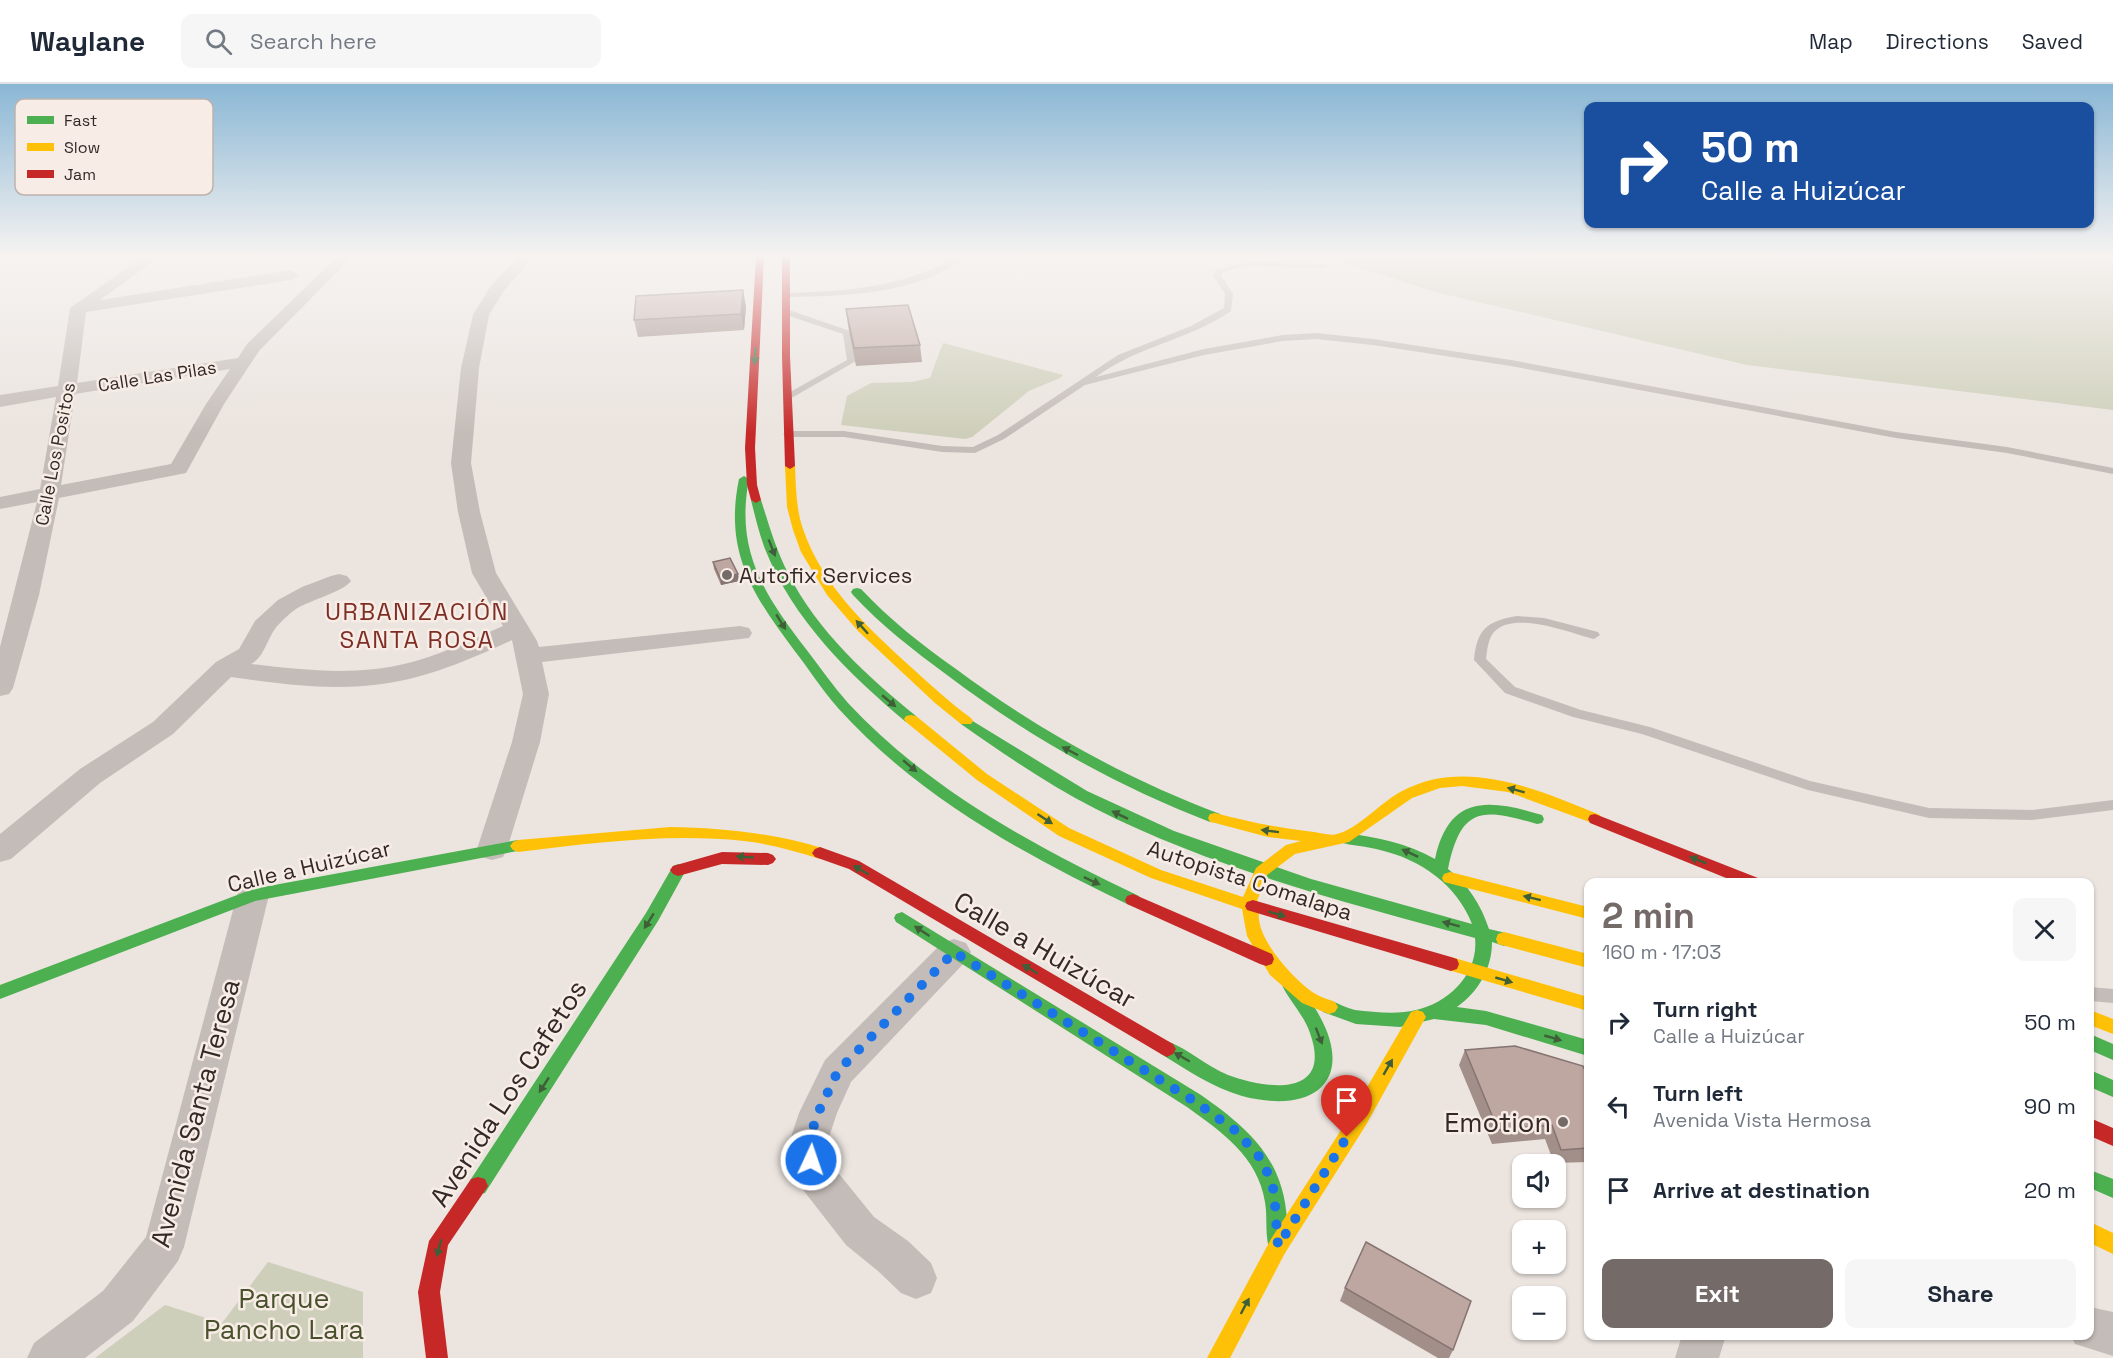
<!DOCTYPE html>
<meta charset="utf-8">
<style>
:root{--surface:#fff;--page:#f6f6f7;--text:#1f2937;--muted:#747a83;--line:#e0e1e3;--accent:#746a67}
body{margin:0;font-family:"Space Grotesk",sans-serif;background:var(--page);color:var(--text);height:100vh;display:flex;flex-direction:column;font-size:22px;white-space:nowrap}
*{box-sizing:border-box;margin:0}
p{font-size:20px;color:var(--muted)}
.icon{flex:none;width:33px;height:33px;fill:none;stroke:currentColor;stroke-width:2;stroke-linecap:round;stroke-linejoin:round}
.map{position:relative;flex:1;overflow:hidden}
.details{position:absolute;left:1584px;top:794px;width:510px;height:462px;display:flex;flex-direction:column;background:var(--surface);border-radius:12px;box-shadow:0 2px 4px #0004}
.details>*{flex:none}
.top-card{position:absolute;left:1584px;top:18px;width:510px;height:126px;border-radius:12px;box-shadow:0 2px 4px #0004;background:#1a4fa0;color:#fff;overflow:hidden}
.tools{position:absolute;left:1512px;top:1070px;display:grid;gap:12px}
.tools a{display:grid;place-items:center;width:54px;height:54px;border-radius:12px;background:var(--surface);box-shadow:0 2px 4px #0004;font-size:30px}
.pin{position:absolute;display:grid;place-items:center;width:51px;height:51px;color:#fff;margin:-62px -26px;border-radius:50% 50% 50% 0;rotate:-45deg;box-shadow:0 0 6px #0007}
.pin .icon{rotate:45deg}
.me{position:absolute;width:66px;margin:-33px;rotate:3deg;stroke-linejoin:round;filter:drop-shadow(0 0 4px #0008)}
.turn{display:flex;align-items:center;gap:21px;height:126px;padding:0 18px;font-size:27px}
.turn .icon{width:78px;height:78px;stroke-width:2.5}
.turn b{display:block;font-size:42px;line-height:51px}
.round{display:grid;place-items:center;flex:none;width:63px;height:63px;border-radius:12px;background:var(--page)}
.summary{display:flex;align-items:center;justify-content:space-between;height:102px;padding:0 18px}
h1{font-size:36px;font-weight:600;line-height:45px;color:var(--accent)}
.button{display:flex;gap:12px;margin-top:auto;padding:12px 18px}
.button a{flex:1;height:69px;border-radius:12px;background:var(--accent);color:#fff;font-size:24px;font-weight:600;line-height:69px;text-align:center}
.button a+a{background:var(--page);color:var(--text)}
ul{padding:0;list-style:none}
li{display:flex;align-items:center;gap:18px;height:84px;padding:0 18px}
li div{flex:1}
li b{display:block;font-size:22px}
li em{font-style:normal}
header{display:flex;align-items:center;gap:36px;box-sizing:border-box;height:84px;padding:0 30px;background:var(--surface);border-bottom:2px solid var(--line)}
header strong{font-size:28px}
nav{display:flex;gap:33px;margin-inline-start:auto;font-size:21px}
.search{width:420px;height:54px;background:var(--page);display:flex;align-items:center;gap:15px;box-sizing:border-box;padding:0 21px;border-radius:12px;color:var(--muted);font-size:22px}
.map>svg:first-child{display:block}
.green{fill:#cecfba}
.lines{fill:none;stroke-linecap:round;stroke-linejoin:round}
.lane{fill:#c4bcb8;fill-rule:evenodd}
.street{fill:#c4bcb8;fill-rule:evenodd}
.fast{fill:#4caf50;fill-rule:evenodd}
.slow{fill:#ffc107;fill-rule:evenodd}
.jam{fill:#c62828;fill-rule:evenodd}
.wall{fill:#a38f8a}
.shaded-wall{fill:#857471}
.building{fill:#bea6a1;stroke:#857471;stroke-width:1.5}
.oneway{fill:#3e5f37}
.route{stroke:#1a73e8;stroke-width:10;stroke-dasharray:0 18}
.poi-dot{fill:#746a67;stroke:#f8ede6;stroke-width:2}
.labels{text-anchor:middle;dominant-baseline:central;stroke-width:5;stroke-linejoin:round;paint-order:stroke}
.far-street-label{font-size:18px;fill:#342927;stroke:#f8ede6}
.poi-label{font-size:22px;fill:#342927;stroke:#f8ede6;text-anchor:start}
.street-label{font-size:22px;fill:#342927;stroke:#f8ede6}
.neighbourhood-label{font-size:24px;letter-spacing:1.5px;fill:#7e2e25;stroke:#f8ede6}
.near-street-label{font-size:27px;fill:#342927;stroke:#f8ede6}
.near-poi-label{font-size:27px;fill:#342927;stroke:#f8ede6;text-anchor:end}
.near-park-label{font-size:27px;fill:#48512c;stroke:#f8ede6}
.key{fill:#f8ede6;stroke:#bdb2ad;stroke-width:1.5}
.key-label{font-size:16px;fill:#342927}
</style>
<header>
<strong>Waylane</strong>
<div class="search"><svg class="icon" aria-label="search" viewBox="0 0 24 24"><circle cx="10" cy="10" r="6"/><path d="M15 15l6 6"/></svg>Search here</div>
<nav><a>Map</a><a>Directions</a><a>Saved</a></nav>
</header>
<div class="map">
<svg width="2113" height="1274" viewBox="0 0 2113 1274">
<rect width="100%" height="100%" fill="#ebe4df"/>
<g class="green">
<polygon points="1322,172 2113,172 2113,326 1747,281 1435,208"/>
<polygon points="943,259 1063,291 1060,294 1029,307 972,353 965,355 841,341 847,312 871,299 912,298 930,294"/>
<polygon points="268,1178 363,1208 363,1274 95,1274 165,1221 222,1239"/>
</g>
<g class="lines">
<g class="lane">
<path d="M957,172H966C921,211 842,212 786,213L782,211L786,209C847,207 904,204 957,172Z"/>
<path d="M1247,178L1324,180L1328,182L1324,184L1247,182L1223,188L1221,191L1233,210L1231,227C1189,256 1137,262 1096,293L1204,265L1283,251L1316,249L1373,255L1511,276L1896,348L2007,363L2113,384V390L2007,369L1896,354L1511,282L1373,261L1316,255L1283,257L1204,271L1085,301L1004,355L975,369L942,368L844,353H788L783,350L788,347H844L942,362L973,363L998,351L1118,271L1191,242L1224,224L1225,210L1213,191L1216,186Z"/>
<polygon points="783,226 789,226 850,247 856,277 788,316 785,315 785,311 847,276 843,250 783,230"/>
<path d="M1517,532L1544,534L1598,548L1600,551L1594,555C1570,549 1514,526 1494,548C1488,555 1487,567 1486,575L1515,603L1581,626L1650,643L1810,697L1929,724L2032,726L2113,716V726L2032,736L1929,734L1808,706L1642,650L1573,633L1505,609L1474,576C1477,545 1487,537 1517,532Z"/>
<polygon points="2090,903 2113,905 2113,919 2090,917"/>
</g>
<g class="street">
<path d="M144,172H161L100,216L291,186L299,191L291,196L86,228L77,299L238,274L247,260L338,172H353L259,267L224,320L186,389L59,414L39,511L13,604L9,610L0,612V563L37,418L0,425V413L40,405L56,313L0,323V311L58,302L70,224ZM230,285L206,320L171,380L61,401L75,310Z"/>
<path d="M519,172H534L503,208L489,231L479,284L471,379L480,428L496,489L537,557L539,563L740,542L749,544L752,549L749,554L542,578L549,610L540,658L507,765L503,773L492,776L481,773L477,765L512,658L523,610L512,556C471,575 427,594 382,600C332,607 281,600 231,593L173,650L100,699L11,775L0,778V750L80,685L153,638L216,578L239,565L255,537L278,516L302,503L331,492L339,490L347,492L351,497C343,508 310,516 296,525C289,530 280,538 275,545C266,557 265,572 251,580C301,586 354,592 404,580C438,572 471,556 503,542L472,489L458,428L451,379L461,284L473,231L490,203Z"/>
<polygon points="253,799 264,802 269,811 184,1163 178,1177 133,1237 85,1274 27,1274 34,1259 103,1207 146,1153 237,811 242,802"/>
<polygon points="954,855 966,859 971,868 966,877 851,998 837,1029 826,1062 831,1080 874,1133 908,1157 931,1179 937,1194 931,1209 916,1215 901,1209 878,1187 846,1161 800,1102 788,1062 799,1029 825,976 942,859"/>
<polygon points="2090,1223 2113,1228 2113,1272 2075,1260 2071,1251 2090,1251"/>
<polygon points="1682,1251 1726,1251 1719,1274 1675,1274"/>
</g>
<g class="fast">
<path d="M744,392L749,395C735,467 764,510 806,565C820,583 833,602 848,619C928,705 1034,762 1139,812L1141,816L1139,820L1133,822L1127,820C1023,770 917,712 838,624C822,606 809,585 794,566C752,510 724,467 739,395Z"/>
<path d="M756,413L761,416C769,441 776,466 788,489C817,547 867,592 916,632L918,635L916,638H906C849,590 793,536 765,465C759,449 755,432 751,416Z"/>
<path d="M857,504L861,505C890,536 922,561 956,585C1038,646 1125,694 1220,730L1222,734L1220,738H1210C1114,701 1028,652 947,591C913,566 881,541 853,511L851,508L853,505Z"/>
<path d="M966,633L1087,707L1174,747L1311,795L1472,840C1457,801 1420,775 1380,766C1367,762 1352,762 1339,758L1336,754L1339,750L1344,749C1376,753 1407,759 1435,775C1449,710 1489,715 1542,731L1544,735L1542,739L1537,740C1482,724 1461,722 1448,785C1468,800 1481,821 1489,845L1510,850L1512,855L1510,860L1504,862L1492,858C1492,885 1478,908 1457,923L1486,927L1588,956V972L1486,941L1434,935L1400,943L1356,940L1323,928L1320,923L1323,918L1329,916C1338,919 1346,924 1355,926C1374,928 1397,931 1416,926C1449,919 1479,889 1475,854C1347,819 1215,785 1096,725C1049,701 1005,671 961,640L959,637Z"/>
<polygon points="518,756 523,758 526,762 523,766 255,817 0,915 0,901 253,805"/>
<polygon points="678,780 683,782 686,786 658,837 485,1109 478,1111 471,1109 468,1102 471,1095 646,829 673,782"/>
<path d="M902,828L1201,1011C1248,1044 1284,1075 1287,1137C1288,1148 1289,1159 1285,1169L1278,1172L1271,1169C1264,1154 1268,1135 1265,1118C1258,1073 1222,1048 1187,1023L896,838L894,834L896,830Z"/>
<path d="M1290,894C1301,898 1307,912 1313,921C1359,992 1319,1032 1242,1012C1212,1003 1187,986 1161,970L1158,965L1161,960L1167,957C1189,965 1206,982 1228,991C1268,1006 1333,1013 1310,949C1304,931 1290,918 1282,901L1284,896Z"/>
<polygon points="2090,950 2113,960 2113,976 2090,966"/>
<polygon points="2090,986 2113,996 2113,1013 2090,1003"/>
<polygon points="2090,1086 2113,1095 2113,1114 2090,1104"/>
</g>
<g class="slow">
<path d="M790,379L795,382C796,403 796,425 803,445C823,503 868,544 912,584C931,601 950,619 971,634L973,637L971,640H961L935,619L858,547L827,511L801,468L793,446L787,423L785,382Z"/>
<path d="M911,631L916,632L987,690L1069,744L1161,786L1243,813L1256,784L1286,761L1301,757L1268,753L1215,739L1210,738L1208,734L1210,730L1215,729C1249,738 1279,744 1314,748C1321,749 1330,752 1337,750C1358,745 1381,718 1402,707C1466,673 1539,706 1600,731L1602,735L1600,739L1595,740L1508,708L1462,702L1440,704L1412,714L1349,758L1295,770L1267,791L1257,817L1261,822C1248,847 1294,896 1314,909C1320,913 1328,915 1335,918L1338,923L1335,928L1329,930L1302,919L1270,891L1247,852L1242,825L1151,794L1059,752L977,696L906,638L904,635L906,632Z"/>
<path d="M670,743C724,744 774,749 825,765L828,769L825,773L820,775C795,767 770,760 744,757C668,749 593,759 518,768L513,766L510,762L513,758L518,756Z"/>
<polygon points="1450,788 1588,823 1588,835 1444,798 1442,794 1444,790"/>
<polygon points="1504,848 1588,870 1588,884 1498,860 1496,855 1498,850"/>
<polygon points="1451,873 1588,913 1588,927 1445,885 1443,880 1445,875"/>
<polygon points="1417,926 1423,928 1426,933 1423,938 1366,1041 1285,1169 1230,1274 1207,1274 1271,1155 1352,1029 1411,928"/>
<polygon points="2090,926 2113,935 2113,950 2090,941"/>
<polygon points="2090,1138 2113,1149 2113,1170 2090,1159"/>
</g>
<g class="jam">
<polygon points="756,172 764,172 755,364 757,401 761,416 756,419 751,416 747,401 745,364"/>
<polygon points="782,172 790,172 790,272 795,382 790,385 785,382 782,272"/>
<polygon points="1595,730 1758,794 1760,798 1736,798 1590,739 1588,735 1590,731"/>
<polygon points="820,763 859,777 1173,960 1176,965 1173,970 1167,973 1161,970 849,785 815,773 812,769 815,765"/>
<polygon points="722,768 768,769 773,771 776,775 773,779 768,781 722,780 678,792 673,790 670,786 673,782"/>
<polygon points="1133,810 1272,870 1274,875 1272,880 1266,882 1260,880 1127,820 1125,816 1127,812"/>
<polygon points="1253,816 1451,873 1457,875 1459,880 1457,885 1451,887 1247,826 1245,822 1247,818"/>
<polygon points="2090,1034 2113,1044 2113,1062 2090,1052"/>
<polygon points="478,1093 485,1095 488,1102 448,1161 440,1208 448,1274 426,1274 418,1208 429,1157 471,1095"/>
</g>
</g>
<g class="wall">
<polygon points="746,222 744,246 638,253 634,236"/>
<polygon points="846,225 920,261 922,278 856,282 848,242"/>
<polygon points="713,478 738,490 739,497 721,501 714,485"/>
<polygon points="1465,966 1588,993 1588,1078 1554,1079 1545,1055 1492,1060 1459,981"/>
<polygon points="1345,1204 1453,1266 1449,1274 1438,1274 1340,1217"/>
</g>
<g class="shaded-wall">
<polygon points="743,206 746,222 744,246 741,230"/>
<polygon points="738,490 739,497 721,501 720,494"/>
</g>
<g class="building">
<polygon points="743,206 741,230 634,236 636,212"/>
<polygon points="908,221 920,261 854,264 846,225"/>
<polygon points="730,474 738,490 720,494 713,478"/>
<polygon points="1515,962 1583,982 1588,993 1588,1064 1561,1066 1552,1041 1498,1046 1465,966"/>
<polygon points="1366,1158 1471,1217 1453,1266 1345,1204"/>
</g>
<defs><path id="oneway-solid" d="M-6-.8H1V-3.2L6.5 0L1 3.2V.8H-6Z" transform="scale(1.5)"/></defs>
<g class="oneway">
<use href="#oneway-solid" transform="translate(755 272) rotate(93)"/>
<use href="#oneway-solid" transform="translate(772 464) rotate(68)"/>
<use href="#oneway-solid" transform="translate(781 538) rotate(58)"/>
<use href="#oneway-solid" transform="translate(862 543) rotate(-132)"/>
<use href="#oneway-solid" transform="translate(889 617) rotate(40)"/>
<use href="#oneway-solid" transform="translate(1070 667) rotate(-152)"/>
<use href="#oneway-solid" transform="translate(910 682) rotate(40)"/>
<use href="#oneway-solid" transform="translate(1516 706) rotate(-165)"/>
<use href="#oneway-solid" transform="translate(1120 731) rotate(-154)"/>
<use href="#oneway-solid" transform="translate(1045 735) rotate(33)"/>
<use href="#oneway-solid" transform="translate(1270 747) rotate(-173)"/>
<use href="#oneway-solid" transform="translate(1410 769) rotate(-155)"/>
<use href="#oneway-solid" transform="translate(745 773) rotate(-176)"/>
<use href="#oneway-solid" transform="translate(1698 776) rotate(-158)"/>
<use href="#oneway-solid" transform="translate(861 786) rotate(-150)"/>
<use href="#oneway-solid" transform="translate(1092 797) rotate(25)"/>
<use href="#oneway-solid" transform="translate(1532 814) rotate(-166)"/>
<use href="#oneway-solid" transform="translate(1277 830) rotate(16)"/>
<use href="#oneway-solid" transform="translate(649 837) rotate(122)"/>
<use href="#oneway-solid" transform="translate(1451 840) rotate(-165)"/>
<use href="#oneway-solid" transform="translate(922 847) rotate(-147)"/>
<use href="#oneway-solid" transform="translate(1030 885) rotate(-150)"/>
<use href="#oneway-solid" transform="translate(1504 896) rotate(16)"/>
<use href="#oneway-solid" transform="translate(1319 952) rotate(69)"/>
<use href="#oneway-solid" transform="translate(1553 954) rotate(16)"/>
<use href="#oneway-solid" transform="translate(1182 973) rotate(-150)"/>
<use href="#oneway-solid" transform="translate(1388 983) rotate(-60)"/>
<use href="#oneway-solid" transform="translate(544 1001) rotate(123)"/>
<use href="#oneway-solid" transform="translate(439 1164) rotate(105)"/>
<use href="#oneway-solid" transform="translate(1245 1222) rotate(-62)"/>
</g>
<linearGradient id="sky" x2="0" y2="1"><stop stop-color="#8ab7d5"/><stop offset="0.49" stop-color="#f6f3f1"/><stop offset="1" stop-color="#f6f3f1" stop-opacity="0"/></linearGradient>
<rect width="2113" height="350" fill="url(#sky)"/>
<g class="lines">
<polyline class="route" points="811,1076 807,1062 818,1029 838,987 954,868 1194,1017 1236,1047 1263,1077 1274,1107 1278,1162 1347,1053"/>
</g>
<g class="poi-dot">
<circle cx="727" cy="491" r="6"/>
<circle cx="1563" cy="1038" r="6"/>
</g>
<g class="labels">
<g class="far-street-label">
<text transform="translate(157 292) rotate(-9)">Calle Las Pilas</text>
<text transform="translate(55 370) rotate(-79)">Calle Los Positos</text>
</g>
<g class="poi-label">
<text x="739" y="491">Autofix Services</text>
</g>
<g class="street-label">
<text transform="translate(309 782) rotate(-13)">Calle a Huizúcar</text>
<text transform="translate(1250 796) rotate(18)">Autopista Comalapa</text>
</g>
<g class="neighbourhood-label">
<text x="417" y="527">URBANIZACIÓN<tspan x="417" dy="28">SANTA ROSA</tspan></text>
</g>
<g class="near-street-label">
<text transform="translate(1045 866) rotate(30)">Calle a Huizúcar</text>
<text transform="translate(508 1009) rotate(-57)">Avenida Los Cafetos</text>
<text transform="translate(195 1029) rotate(-75)">Avenida Santa Teresa</text>
</g>
<g class="near-poi-label">
<text x="1551" y="1038">Emotion</text>
</g>
<g class="near-park-label">
<text x="284" y="1214">Parque<tspan x="284" dy="31">Pancho Lara</tspan></text>
</g>
</g>
<rect x="15" y="15" width="198" height="96" rx="9" class="key"/>
<rect x="27" y="32" width="27" height="8" fill="#4caf50"/>
<rect x="27" y="59" width="27" height="8" fill="#ffc107"/>
<rect x="27" y="86" width="27" height="8" fill="#c62828"/>
<g class="key-label">
<text x="64" y="42">Fast</text>
<text x="64" y="69">Slow</text>
<text x="64" y="96">Jam</text>
</g>
</svg>
<div class="tools">
<a><svg class="icon" aria-label="sound" viewBox="0 0 24 24"><path d="M4 9h4l5-4v14l-5-4H4zM17 9q2 3 0 6"/></svg></a>
<a>+</a>
<a>−</a>
</div>
<div class="pin" style="left:1347px;top:1053px;background:#d93025"><svg class="icon" aria-label="arrive" viewBox="0 0 24 24"><path d="M6 21V4h12l-3 4 3 4H6"/></svg></div>
<svg class="me" style="left:811px;top:1076px" viewBox="-20 -20 40 40"><circle r="17" fill="#1a73e8" stroke="#fff" stroke-width="3"/><path d="M0-11L8 9 0 5-8 9z" fill="#fff"/></svg>
<div class="top-card">
<div class="turn"><svg class="icon" aria-label="right" viewBox="0 0 24 24"><path d="M7 20v-9h11M14 6l5 5-5 5"/></svg><div><b>50 m</b>Calle a Huizúcar</div></div>
</div>
<section class="details">
<div class="summary"><div><h1>2 min</h1><p>160 m · 17:03</p></div><a class="round"><svg class="icon" aria-label="close" viewBox="0 0 24 24"><path d="M6 6l12 12M18 6L6 18"/></svg></a></div>
<ul>
<li><svg class="icon" aria-label="right" viewBox="0 0 24 24"><path d="M7 20v-9h11M14 6l5 5-5 5"/></svg><div><b>Turn right</b><p>Calle a Huizúcar</p></div><em>50 m</em></li>
<li><svg class="icon" aria-label="left" viewBox="0 0 24 24"><path d="M17 20v-9H6M10 6l-5 5 5 5"/></svg><div><b>Turn left</b><p>Avenida Vista Hermosa</p></div><em>90 m</em></li>
<li><svg class="icon" aria-label="arrive" viewBox="0 0 24 24"><path d="M6 21V4h12l-3 4 3 4H6"/></svg><div><b>Arrive at destination</b></div><em>20 m</em></li>
</ul>
<div class="button"><a>Exit</a><a>Share</a></div>
</section>
</div>
